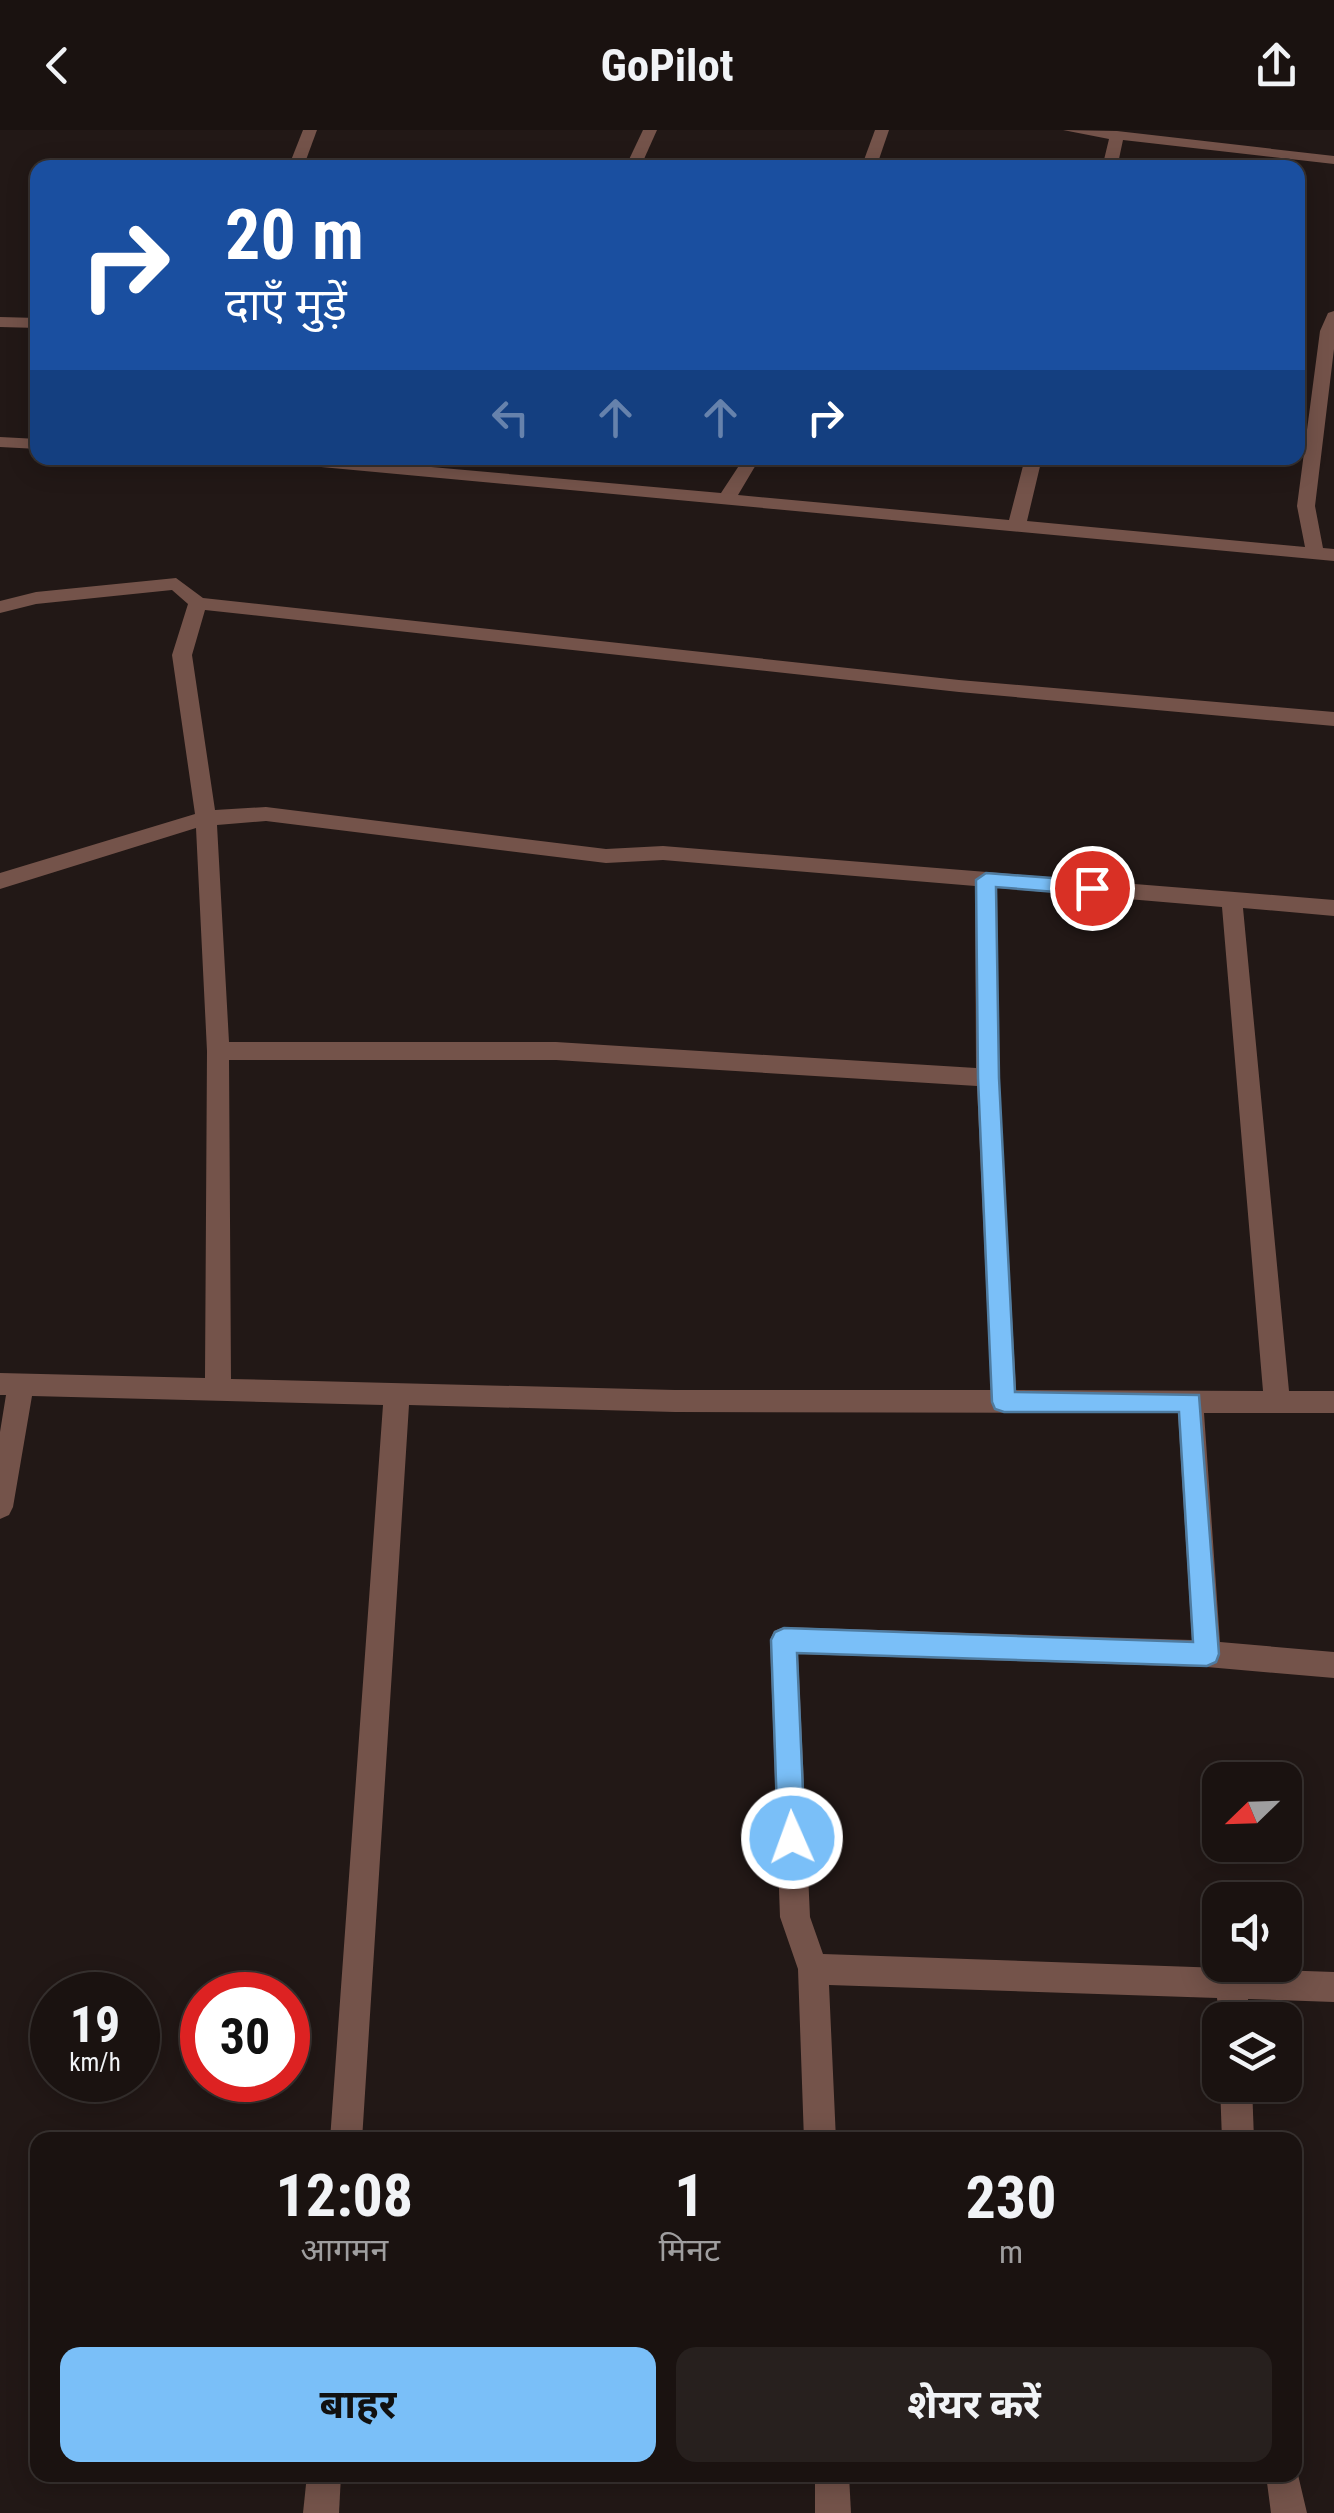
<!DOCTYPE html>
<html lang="hi">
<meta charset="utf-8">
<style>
:root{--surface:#1a1210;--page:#27201e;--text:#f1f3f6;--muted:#9f9e9f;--line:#383230;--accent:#7abff8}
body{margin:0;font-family:"Roboto Condensed","Noto Sans Devanagari",sans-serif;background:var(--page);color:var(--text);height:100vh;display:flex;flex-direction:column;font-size:38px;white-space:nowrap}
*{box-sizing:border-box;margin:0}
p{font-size:32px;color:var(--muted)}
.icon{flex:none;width:55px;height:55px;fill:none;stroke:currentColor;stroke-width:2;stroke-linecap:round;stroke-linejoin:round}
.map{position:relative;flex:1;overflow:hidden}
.details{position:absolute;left:30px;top:2002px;width:1272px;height:350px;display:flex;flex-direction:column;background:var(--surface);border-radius:20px;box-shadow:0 5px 25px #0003,0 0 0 2px var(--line)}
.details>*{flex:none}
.top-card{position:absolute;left:30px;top:30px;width:1275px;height:305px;border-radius:20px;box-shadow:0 5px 25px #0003,0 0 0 2px var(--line);background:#1a4fa0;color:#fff;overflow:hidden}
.needle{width:65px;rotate:247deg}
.controls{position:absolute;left:1202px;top:1632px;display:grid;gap:20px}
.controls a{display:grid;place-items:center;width:100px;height:100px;border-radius:20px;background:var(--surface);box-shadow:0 5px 25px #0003,0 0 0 2px var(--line);font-size:50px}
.speed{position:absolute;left:30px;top:1842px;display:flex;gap:20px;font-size:50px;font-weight:700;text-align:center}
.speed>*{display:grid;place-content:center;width:130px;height:130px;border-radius:50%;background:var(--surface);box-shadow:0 5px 25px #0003,0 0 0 2px var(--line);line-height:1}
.speed small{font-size:25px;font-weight:400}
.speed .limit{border:15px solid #d22;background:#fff;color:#111}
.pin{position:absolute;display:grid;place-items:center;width:85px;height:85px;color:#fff;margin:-42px;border:5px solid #fff;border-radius:50%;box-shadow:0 2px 10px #0007}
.me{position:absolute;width:110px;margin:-55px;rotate:358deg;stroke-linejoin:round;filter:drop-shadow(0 0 8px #0008)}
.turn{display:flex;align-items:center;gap:35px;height:210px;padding:0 30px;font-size:45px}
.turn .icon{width:130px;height:130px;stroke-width:2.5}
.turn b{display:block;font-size:70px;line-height:85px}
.lanes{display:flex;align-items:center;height:95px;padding:0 30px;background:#0003;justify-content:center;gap:50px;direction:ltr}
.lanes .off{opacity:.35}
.eta{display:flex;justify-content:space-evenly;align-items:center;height:170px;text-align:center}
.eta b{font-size:60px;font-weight:700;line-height:70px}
.primary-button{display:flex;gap:20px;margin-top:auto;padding:20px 30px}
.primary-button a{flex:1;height:115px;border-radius:20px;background:var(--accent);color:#111;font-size:40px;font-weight:700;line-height:115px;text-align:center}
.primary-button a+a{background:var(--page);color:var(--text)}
header{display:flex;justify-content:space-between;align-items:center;height:130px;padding:0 30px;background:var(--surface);font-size:45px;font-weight:700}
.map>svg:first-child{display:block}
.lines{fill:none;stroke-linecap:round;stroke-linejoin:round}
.street{fill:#74534a;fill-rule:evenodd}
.route{fill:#7abff8;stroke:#4f7ca1;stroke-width:2.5}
</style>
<header><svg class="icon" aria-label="back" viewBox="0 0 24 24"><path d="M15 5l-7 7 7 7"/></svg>GoPilot<svg class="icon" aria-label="share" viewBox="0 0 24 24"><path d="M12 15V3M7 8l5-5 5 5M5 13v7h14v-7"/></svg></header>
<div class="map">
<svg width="1334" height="2383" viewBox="0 0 1334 2383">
<rect width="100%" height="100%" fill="#221816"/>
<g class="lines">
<g class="street">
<polygon points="303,0 317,0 303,38 288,38"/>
<polygon points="643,0 657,0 640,38 625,38"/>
<polygon points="875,0 889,0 876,38 861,38"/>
<polygon points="1063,0 1117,1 1334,26 1334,34 1123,10 1117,38 1102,38 1109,9"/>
<polygon points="1334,181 1334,219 1315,376 1323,418 1334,419 1334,431 278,333 269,328 330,328 721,363 744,328 760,328 738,365 1009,390 1025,328 1042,328 1027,391 1305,417 1297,376 1320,201 1328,183"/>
<polygon points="0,187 38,188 38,198 0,197"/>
<polygon points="0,307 38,309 38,319 0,317"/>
<path d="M176,448L203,468L959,550L1334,582V596L959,562L205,480L192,525L215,680L266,677L606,719L663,716L1334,770V786L1243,778L1289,1261H1334V1283H1204L1220,1512L1334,1522V1548L1207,1537L798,1524L810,1787L823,1824L1334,1842V1872L1248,1869L1249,1890H1220V1896L1217,1868L829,1855L836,2010H804L798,1839L780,1787L770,1510L774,1501L784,1497L1192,1510L1178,1283L675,1282L409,1275L362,2010H330L383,1275L32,1266L13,1377L9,1385L0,1389V1302L6,1265H0V1243L205,1248L207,921L196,698L0,759V743L195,684L172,525L188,474L172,460L36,474L0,483V471L36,462ZM266,691L606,733L663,730L975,756L976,938L556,912H229L217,695ZM997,758L1222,777L1263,1261L1016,1260L999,948ZM229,930H556L977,956L991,1260H675L231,1249Z"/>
<polygon points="1220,1955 1252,1955 1254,2010 1222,2010"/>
<polygon points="1295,2332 1307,2383 1271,2383 1266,2345 1295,2345"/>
<polygon points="307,2345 341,2345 339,2383 303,2383"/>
<polygon points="815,2345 849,2345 851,2383 815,2383"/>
</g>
</g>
<polygon class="route" points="986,743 1092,751 1101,758 1092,765 996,757 999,948 1015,1262 1199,1265 1219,1524 1216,1532 1207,1536 797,1523 805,1708 801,1717 792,1721 782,1717 778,1708 771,1510 775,1502 784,1498 1193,1512 1179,1282 1004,1282 995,1279 992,1272 978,948 976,750"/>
</svg>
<div class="controls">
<a><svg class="needle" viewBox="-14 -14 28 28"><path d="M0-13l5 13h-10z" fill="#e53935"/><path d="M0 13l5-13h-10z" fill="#9f9e9f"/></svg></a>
<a><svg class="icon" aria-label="sound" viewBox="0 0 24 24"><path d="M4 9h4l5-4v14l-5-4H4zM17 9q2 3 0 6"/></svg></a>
<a><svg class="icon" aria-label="layers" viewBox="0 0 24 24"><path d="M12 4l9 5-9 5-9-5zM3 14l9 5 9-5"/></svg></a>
</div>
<div class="speed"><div>19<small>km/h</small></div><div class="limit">30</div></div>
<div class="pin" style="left:1092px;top:758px;background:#d93025"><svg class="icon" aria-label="arrive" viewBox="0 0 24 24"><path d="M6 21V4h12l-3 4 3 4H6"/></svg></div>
<svg class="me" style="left:792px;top:1708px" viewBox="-20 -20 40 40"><circle r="17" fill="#7abff8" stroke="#fff" stroke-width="3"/><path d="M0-11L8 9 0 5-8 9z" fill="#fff"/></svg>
<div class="top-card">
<div class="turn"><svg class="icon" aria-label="right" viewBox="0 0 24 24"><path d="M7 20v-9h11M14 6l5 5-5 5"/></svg><div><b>20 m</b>दाएँ मुड़ें</div></div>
<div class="lanes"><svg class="icon off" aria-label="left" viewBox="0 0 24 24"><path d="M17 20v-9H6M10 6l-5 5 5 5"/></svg><svg class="icon off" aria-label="ahead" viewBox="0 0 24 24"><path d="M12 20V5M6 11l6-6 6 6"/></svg><svg class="icon off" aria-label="ahead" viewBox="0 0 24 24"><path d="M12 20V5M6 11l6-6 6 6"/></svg><svg class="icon" aria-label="right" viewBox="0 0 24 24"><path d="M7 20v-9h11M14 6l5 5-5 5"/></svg></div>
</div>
<section class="details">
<div class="eta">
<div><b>12:08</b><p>आगमन</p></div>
<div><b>1</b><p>मिनट</p></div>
<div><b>230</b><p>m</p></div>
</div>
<div class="primary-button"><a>बाहर</a><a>शेयर करें</a></div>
</section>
</div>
